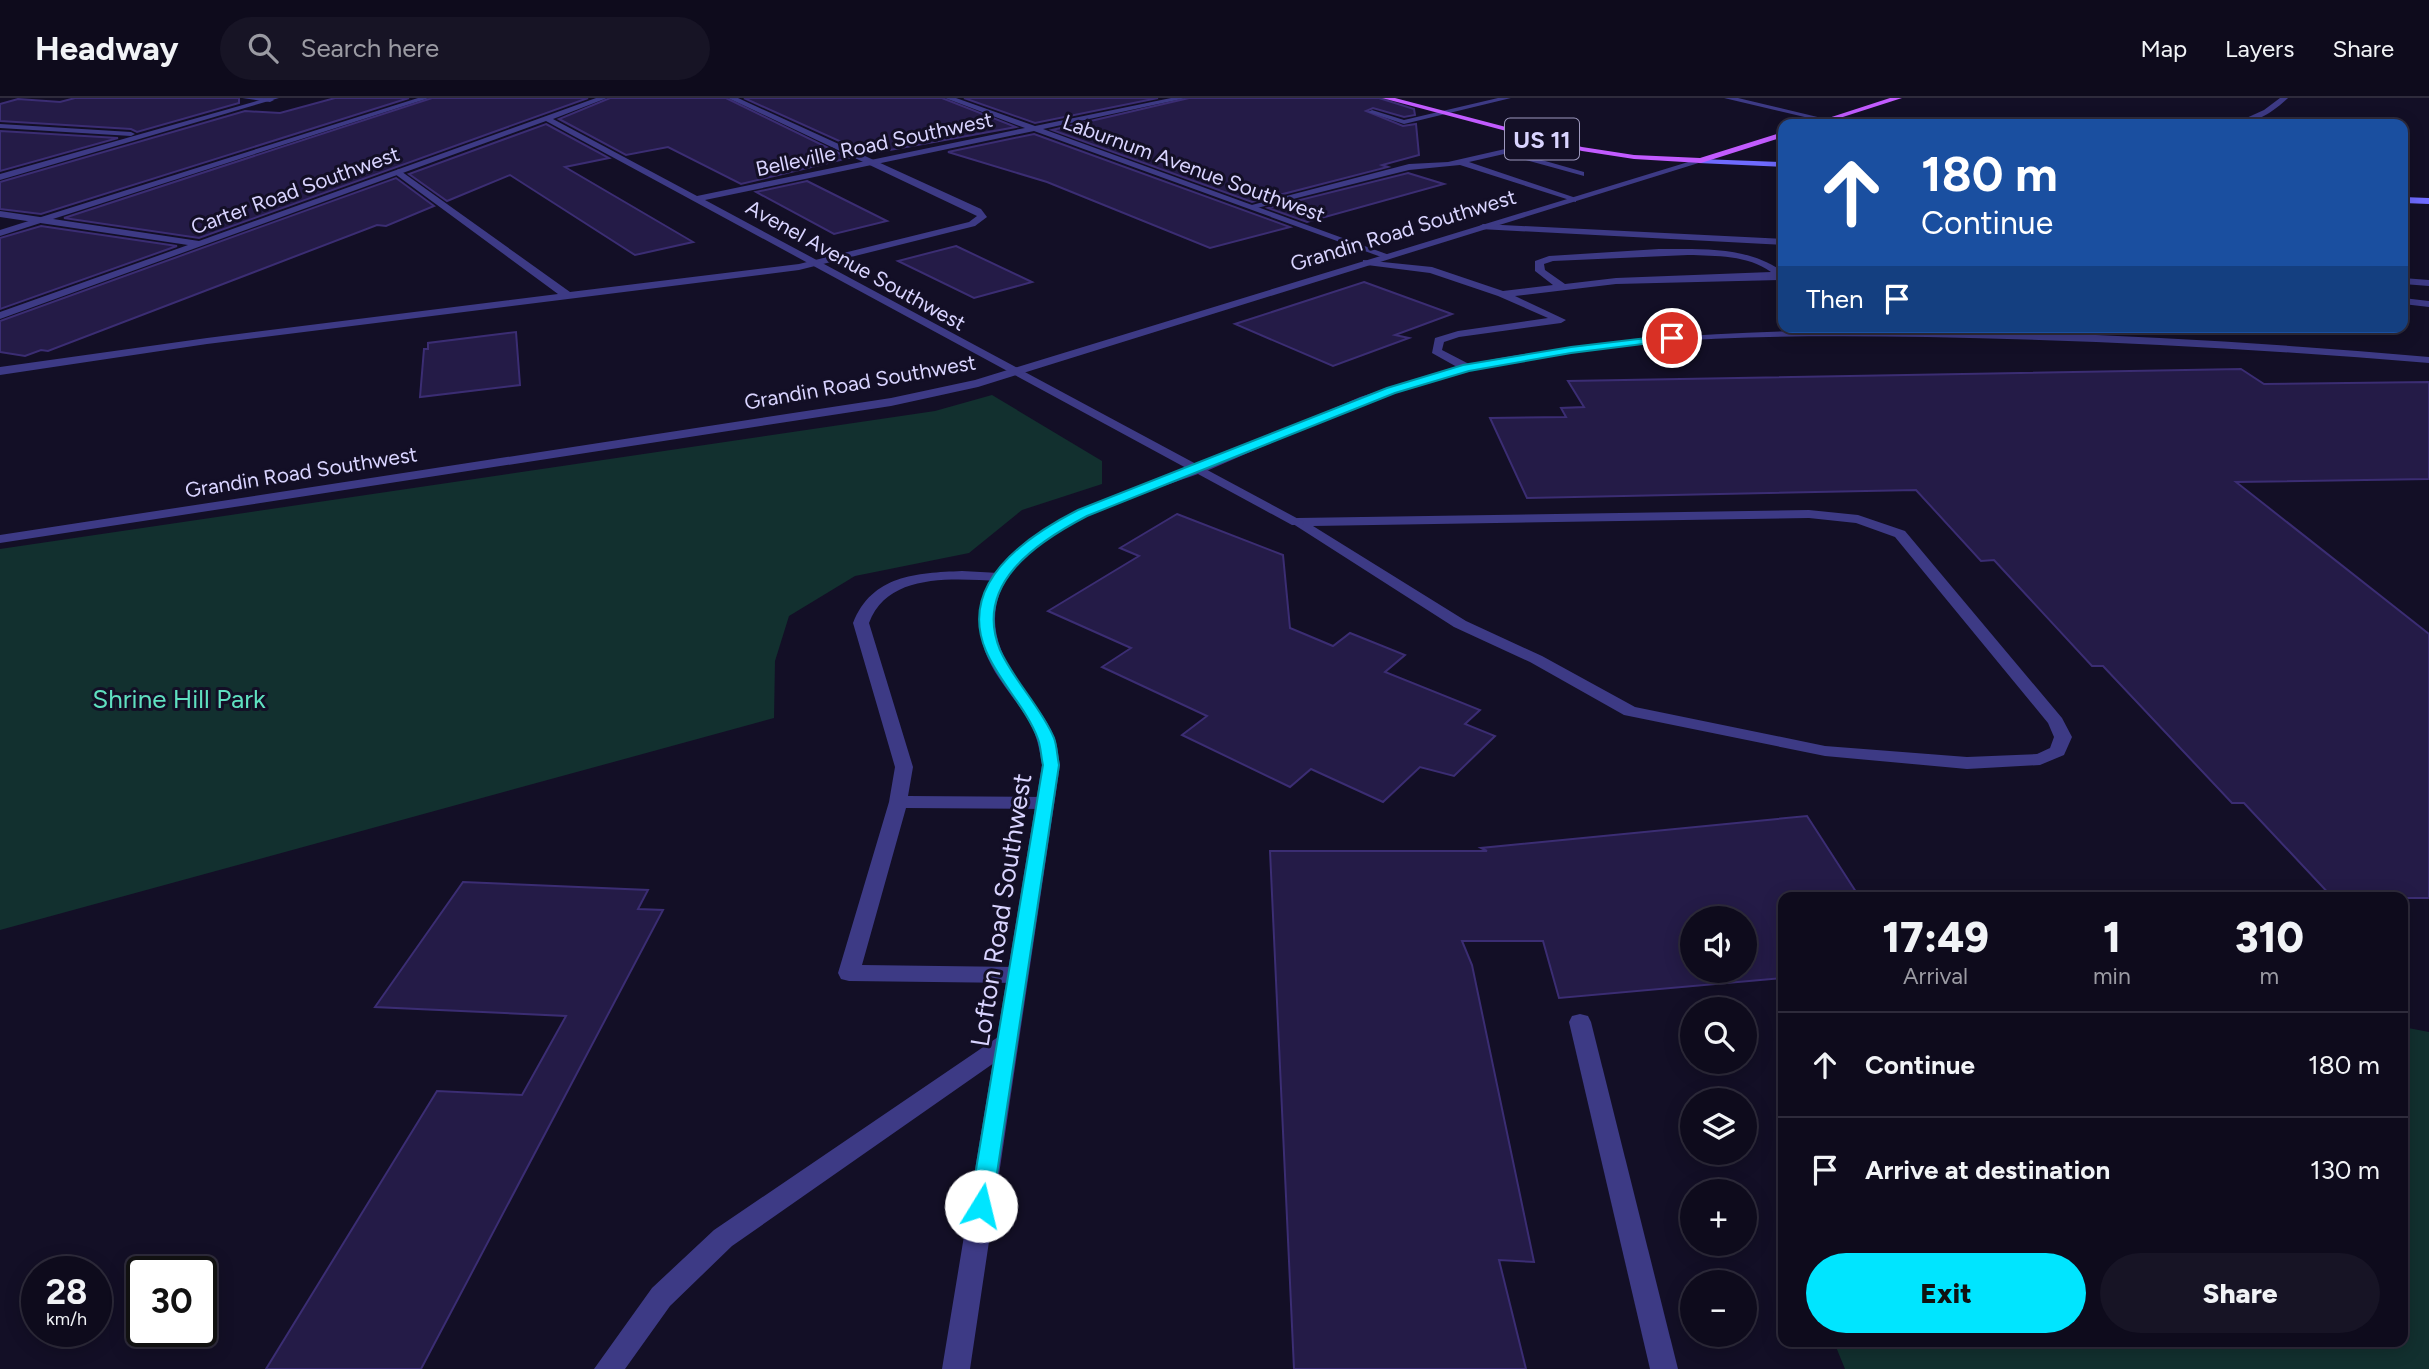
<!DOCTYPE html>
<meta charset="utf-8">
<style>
:root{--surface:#0e0b1c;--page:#171425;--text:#f1f3f6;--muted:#9b9ba3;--line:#2e2b3b;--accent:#00e5ff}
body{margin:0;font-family:Figtree,sans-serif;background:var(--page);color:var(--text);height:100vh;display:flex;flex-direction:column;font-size:26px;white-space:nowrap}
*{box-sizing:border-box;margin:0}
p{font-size:23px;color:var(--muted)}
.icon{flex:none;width:38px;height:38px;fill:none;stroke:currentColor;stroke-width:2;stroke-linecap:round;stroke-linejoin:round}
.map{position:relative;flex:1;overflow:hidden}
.details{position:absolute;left:1778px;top:794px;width:630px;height:455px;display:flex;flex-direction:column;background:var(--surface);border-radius:14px;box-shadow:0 4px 18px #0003,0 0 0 2px var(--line)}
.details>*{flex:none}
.guide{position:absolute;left:1778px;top:21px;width:630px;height:214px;border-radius:14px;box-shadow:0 4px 18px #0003,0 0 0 2px var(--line);background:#1a4fa0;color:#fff;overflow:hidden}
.tools{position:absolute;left:1680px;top:808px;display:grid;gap:14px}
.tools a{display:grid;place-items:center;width:77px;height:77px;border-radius:50%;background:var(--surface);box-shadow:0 4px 18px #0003,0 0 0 2px var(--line);font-size:35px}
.speed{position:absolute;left:21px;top:1158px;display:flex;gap:14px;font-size:35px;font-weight:700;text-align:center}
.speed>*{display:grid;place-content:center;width:91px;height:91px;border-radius:50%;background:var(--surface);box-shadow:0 4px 18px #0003,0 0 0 2px var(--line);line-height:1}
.speed small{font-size:18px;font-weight:400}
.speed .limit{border:4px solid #111;border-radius:10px;background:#fff;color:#111}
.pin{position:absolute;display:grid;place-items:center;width:60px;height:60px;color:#fff;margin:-30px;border:4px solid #fff;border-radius:50%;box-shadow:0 2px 7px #0007}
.me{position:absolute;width:77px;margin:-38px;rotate:9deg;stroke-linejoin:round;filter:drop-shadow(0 0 5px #0008)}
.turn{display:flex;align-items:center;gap:24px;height:147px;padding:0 28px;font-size:32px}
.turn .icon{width:91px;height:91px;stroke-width:2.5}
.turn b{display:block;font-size:49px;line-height:60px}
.then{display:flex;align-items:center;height:66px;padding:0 28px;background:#0003;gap:14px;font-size:26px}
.eta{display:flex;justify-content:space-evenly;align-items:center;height:119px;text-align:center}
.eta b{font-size:42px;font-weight:800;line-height:49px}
.cta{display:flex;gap:14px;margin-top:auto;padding:14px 28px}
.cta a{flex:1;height:80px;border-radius:42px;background:var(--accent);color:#111;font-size:28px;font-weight:800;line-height:80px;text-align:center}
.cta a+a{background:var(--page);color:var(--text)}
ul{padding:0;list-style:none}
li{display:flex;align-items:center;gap:21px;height:105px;padding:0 28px;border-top:2px solid var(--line)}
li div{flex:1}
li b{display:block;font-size:26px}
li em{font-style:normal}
header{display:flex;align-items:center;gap:42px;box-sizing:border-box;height:98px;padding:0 35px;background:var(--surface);border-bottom:2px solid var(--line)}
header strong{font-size:33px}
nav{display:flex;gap:38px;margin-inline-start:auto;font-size:24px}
.search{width:490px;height:63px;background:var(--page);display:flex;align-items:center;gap:18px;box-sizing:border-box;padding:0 24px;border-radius:38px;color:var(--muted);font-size:26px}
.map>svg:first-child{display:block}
.green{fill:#12302f}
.building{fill:#241b47;stroke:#3b2d73;stroke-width:2;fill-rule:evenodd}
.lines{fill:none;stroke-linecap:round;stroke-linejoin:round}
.service{fill:#3d3a85;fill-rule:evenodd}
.minor{fill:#3d3a85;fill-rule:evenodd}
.tertiary{fill:#3d3a85;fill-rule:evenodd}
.secondary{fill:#6f6bff;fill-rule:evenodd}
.primary{fill:#c25bff;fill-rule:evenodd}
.route{fill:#00e5ff;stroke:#0095a6;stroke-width:2}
.labels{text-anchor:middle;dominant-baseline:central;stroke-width:6;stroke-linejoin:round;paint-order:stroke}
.far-street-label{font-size:21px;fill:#d9d4ff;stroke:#130f26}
.shield{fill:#130f26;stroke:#9e99be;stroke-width:2}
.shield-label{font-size:24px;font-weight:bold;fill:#d9d4ff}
.park-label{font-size:26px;fill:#5fe0c0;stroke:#130f26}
.street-label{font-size:26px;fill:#d9d4ff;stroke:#130f26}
</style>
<header>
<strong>Headway</strong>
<div class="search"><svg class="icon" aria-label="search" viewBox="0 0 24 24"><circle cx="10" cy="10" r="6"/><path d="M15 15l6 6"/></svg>Search here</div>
<nav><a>Map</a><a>Layers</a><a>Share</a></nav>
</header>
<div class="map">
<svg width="2429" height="1271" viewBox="0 0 2429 1271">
<rect width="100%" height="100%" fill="#130f26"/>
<g class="green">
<polygon points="992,297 1102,363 1102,386 1022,412 969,455 855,478 789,518 775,563 774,620 0,832 0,451 935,313"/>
<polygon points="2403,929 2429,934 2429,1271 1845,1271 1834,1244 2403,1244"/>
</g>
<g class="building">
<polygon points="75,0 239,0 239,5 137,34 131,31 0,23 0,6 18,1 60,4"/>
<polygon points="335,0 409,0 41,116 0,111 0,84 245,13 280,15"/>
<polygon points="432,0 588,0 199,140 64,120"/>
<polygon points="610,0 726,0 849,60 741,86 668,49 626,57 559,21"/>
<polygon points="744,0 942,0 1016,29 868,56"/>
<polygon points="964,0 1158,0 1035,25"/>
<polygon points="1189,0 1379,0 1414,11 1415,17 1404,19 1373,10 1366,13 1403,28 1416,26 1419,57 1382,67 1388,69 1252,104 1052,32"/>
<polygon points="546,26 609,60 565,69 693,144 635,157 510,77 447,103 409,76"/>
<polygon points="0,33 118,40 0,73"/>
<polygon points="1034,36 1290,129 1210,150 1047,84 948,54"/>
<polygon points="1408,75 1444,86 1307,124 1268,110"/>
<polygon points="396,80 434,108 386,128 377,127 48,253 41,252 25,258 0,254 0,223"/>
<polygon points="807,83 887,123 834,136 756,94"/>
<polygon points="41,128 177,148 0,211 0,140"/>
<polygon points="956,148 1032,184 974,200 898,163"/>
<polygon points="1364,184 1452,216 1395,237 1409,240 1333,268 1235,226"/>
<polygon points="516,234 520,287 420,299 424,251 428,251 428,245"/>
<polygon points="2241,271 2264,286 2429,284 2429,381 2236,384 2429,536 2429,800 2333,800 2244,705 2232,705 2103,568 2092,568 1994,462 1981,463 1916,392 1527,400 1490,320 1566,319 1561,310 1584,309 1568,283"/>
<polygon points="1177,416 1283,457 1290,530 1333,548 1350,535 1405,557 1385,574 1480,612 1465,626 1495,638 1454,678 1420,669 1383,704 1311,671 1290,689 1182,637 1207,618 1102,569 1131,550 1048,513 1139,458 1120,450"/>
<path d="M1807,718L1860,800H1783V880L1559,900L1543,843H1462L1472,867L1534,1164L1499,1162L1526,1271H1294L1270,753H1487L1481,750ZM1692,821H1745V873H1692Z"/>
<polygon points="463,784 648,792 638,811 663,812 421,1271 266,1271 437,993 522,997 566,918 375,909"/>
</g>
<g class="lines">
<g class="service">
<polygon points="242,0 271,0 274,2 270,4"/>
<polygon points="418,0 429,0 0,138 0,132"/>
<polygon points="728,0 738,0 981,111 987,119 975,128 799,172 207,246 0,277 0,269 207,240 558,196 395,76 398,71 570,194 799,166 969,124 977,118"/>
<polygon points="1498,0 1511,0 1404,26 1368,14 1372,12 1404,22"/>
<polygon points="1724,0 1738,0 1830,22 1826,24"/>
<path d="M2280,0H2288C2273,14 2254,27 2233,26L2264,12Z"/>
<polygon points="1549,41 1552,45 1513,54 1584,74 1584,78 1504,56 1469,64 1576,100 1576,104 1460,67 1409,72 1253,111 1248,108 1409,66 1448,64"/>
<polygon points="1483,126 1783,141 1783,147 1480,131 1478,129"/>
<path d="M1659,151C1701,151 1748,148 1783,174V182L1616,186L1515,198L1566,222L1561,225L1459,239L1444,244L1442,252L1469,266C1631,234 1794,230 1959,233C2116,236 2272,245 2429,259V265C2262,251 2095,242 1927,239C1773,237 1616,237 1465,274C1374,297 1288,338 1202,375H1192L1190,372L1360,299L1457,269L1432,255L1435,240L1458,233L1548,220L1498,198L1430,175L1367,167L1363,166V162L1432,169L1503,193L1553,187L1535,173V163L1549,158ZM1688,157C1716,158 1748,157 1771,174L1616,180L1565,186L1545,172L1544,166L1553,163Z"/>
<polygon points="2403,180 2429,182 2429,188 2403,186"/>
<polygon points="2403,200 2429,203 2429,209 2403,206"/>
<path d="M1809,412L1858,417L1905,433L2062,620L2072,639L2064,657L2040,667L1967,671L1825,658L1624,617L1530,564L1454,529L1290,424L1297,420ZM1809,420L1856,425L1895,439L2048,625L2054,639L2050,650L2037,656L1967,659L1825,648L1635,609L1542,558L1466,523L1313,428Z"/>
<path d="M962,473L999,475L1006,479L999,483C954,481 888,474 869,525L913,669L908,698L1045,699L1054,705L1045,711L906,710L862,867L1017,869L1025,871L1028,877L1025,883L1017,885L849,883L841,881L838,875L889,704L895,669L853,525C872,477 916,475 962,473Z"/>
<polygon points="1580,916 1588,918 1591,924 1678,1271 1650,1271 1569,924 1572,918"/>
<polygon points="1006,936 1014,939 1017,945 1014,951 732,1148 670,1208 625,1271 594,1271 652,1190 714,1132 998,939"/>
</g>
<g class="minor">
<polygon points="267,0 279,0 0,82 0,76"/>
<path d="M596,0H607L553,21L697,98L1025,30L945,0H956L1035,28L1171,0H1186L1043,31L1392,158L1384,160L1034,33L705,102L1304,424L1302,427H1292L1198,376C1126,402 959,448 1002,554C1014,586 1043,609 1055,641C1058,649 1058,658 1060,667L970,1271H942L1042,667C1040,654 1038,643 1033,631C1020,604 995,582 985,553C947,444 1113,398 1188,371L546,23L0,221V214L188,147L0,119V113L199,143Z"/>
<polygon points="0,26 131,34 135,36 131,38 0,30"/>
</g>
<polygon class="tertiary" points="1698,61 1705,63 978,289 891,308 0,445 0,437 891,300 975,282"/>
<g class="secondary">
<polygon points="1701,61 1783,64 1783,69 1698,65"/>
<polygon points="2403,99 2429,100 2429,106 2403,105"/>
</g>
<g class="primary">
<polygon points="1382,0 1395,0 1582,49 1634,57 1700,60 1783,34 1783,39 1701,65 1634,61 1582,53"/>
<polygon points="1890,0 1902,0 1821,26 1810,26"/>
</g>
</g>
<path class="route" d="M1672,237L1675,242L1571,255L1469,273L1395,295L1087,418C1037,444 973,486 1000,552C1014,583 1041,609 1054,640C1057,648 1057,658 1059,667L992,1108L989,1115L981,1118L973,1115L970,1108L1043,667C1041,659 1041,649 1038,641C1026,609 999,584 986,553C957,485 1027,438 1078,412L1387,290L1463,267L1571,249Z"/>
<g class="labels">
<g class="far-street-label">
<text transform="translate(874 46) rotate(-12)">Belleville Road Southwest</text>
<text transform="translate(1194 70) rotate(20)">Laburnum Avenue Southwest</text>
<text transform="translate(295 92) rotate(-20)">Carter Road Southwest</text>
<text transform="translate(1403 132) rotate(-17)">Grandin Road Southwest</text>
<text transform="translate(856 167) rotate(29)">Avenel Avenue Southwest</text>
<text transform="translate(860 284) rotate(-10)">Grandin Road Southwest</text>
<text transform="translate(301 374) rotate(-9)">Grandin Road Southwest</text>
</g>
<rect class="shield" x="1505" y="20.5" width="74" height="41" rx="5"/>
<g class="shield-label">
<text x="1542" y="41">US 11</text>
</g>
<g class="park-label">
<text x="179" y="601">Shrine Hill Park</text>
</g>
<g class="street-label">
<text transform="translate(1001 812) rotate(-81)">Lofton Road Southwest</text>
</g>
</g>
</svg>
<div class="tools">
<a><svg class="icon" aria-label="sound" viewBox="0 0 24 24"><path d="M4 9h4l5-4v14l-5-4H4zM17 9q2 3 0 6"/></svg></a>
<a><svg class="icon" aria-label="search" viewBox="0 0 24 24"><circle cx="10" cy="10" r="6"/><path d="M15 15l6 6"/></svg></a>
<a><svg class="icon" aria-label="layers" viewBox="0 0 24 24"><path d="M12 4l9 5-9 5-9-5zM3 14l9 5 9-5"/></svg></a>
<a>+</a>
<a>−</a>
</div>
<div class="speed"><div>28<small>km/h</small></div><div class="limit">30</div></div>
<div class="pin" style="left:1672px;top:240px;background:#d93025"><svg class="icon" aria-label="arrive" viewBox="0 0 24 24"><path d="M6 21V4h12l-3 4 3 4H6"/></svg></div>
<svg class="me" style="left:981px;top:1108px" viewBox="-20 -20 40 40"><circle r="19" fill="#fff"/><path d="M0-13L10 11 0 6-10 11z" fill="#00e5ff"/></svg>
<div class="guide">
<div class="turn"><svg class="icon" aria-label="ahead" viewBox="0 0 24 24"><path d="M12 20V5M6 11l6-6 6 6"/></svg><div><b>180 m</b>Continue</div></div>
<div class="then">Then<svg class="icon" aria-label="arrive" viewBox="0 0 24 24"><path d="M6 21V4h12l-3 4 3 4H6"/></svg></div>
</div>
<section class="details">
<div class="eta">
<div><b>17:49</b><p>Arrival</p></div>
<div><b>1</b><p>min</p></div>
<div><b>310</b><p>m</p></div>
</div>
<ul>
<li><svg class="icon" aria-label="ahead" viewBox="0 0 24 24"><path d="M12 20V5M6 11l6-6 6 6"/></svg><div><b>Continue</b></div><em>180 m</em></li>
<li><svg class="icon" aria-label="arrive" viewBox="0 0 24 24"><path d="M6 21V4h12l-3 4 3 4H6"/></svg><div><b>Arrive at destination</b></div><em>130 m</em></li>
</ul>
<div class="cta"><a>Exit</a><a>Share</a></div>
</section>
</div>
